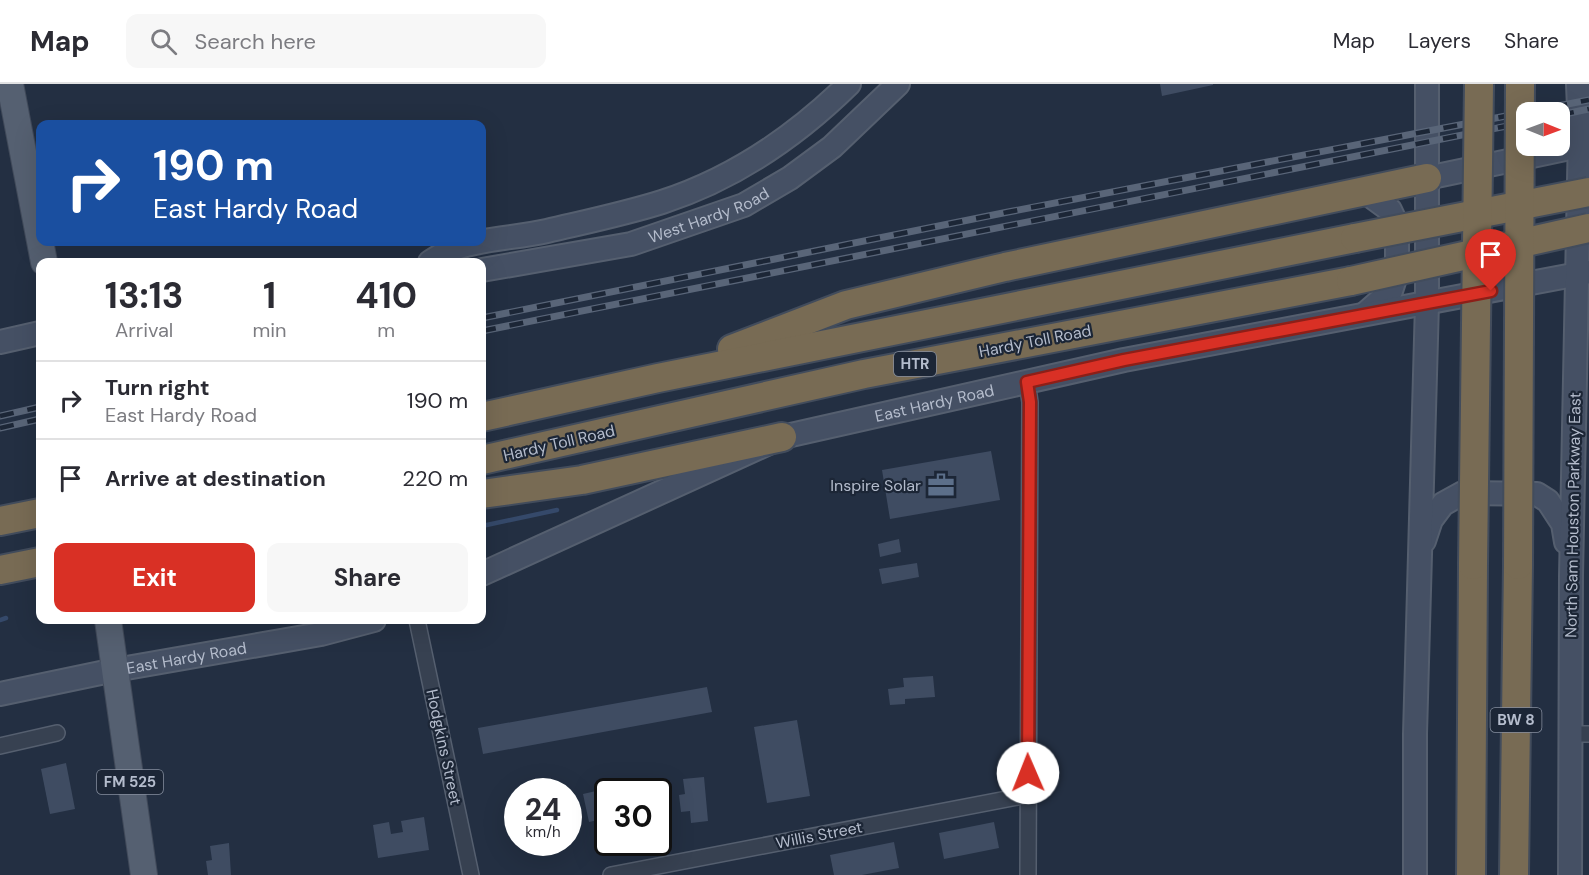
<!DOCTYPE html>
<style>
:root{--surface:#fff;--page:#f7f7f7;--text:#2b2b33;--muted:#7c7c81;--line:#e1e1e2;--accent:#d93025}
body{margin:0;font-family:"DM Sans",sans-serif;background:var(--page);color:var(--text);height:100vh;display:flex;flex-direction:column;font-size:22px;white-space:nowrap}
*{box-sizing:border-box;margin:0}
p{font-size:20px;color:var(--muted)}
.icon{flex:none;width:33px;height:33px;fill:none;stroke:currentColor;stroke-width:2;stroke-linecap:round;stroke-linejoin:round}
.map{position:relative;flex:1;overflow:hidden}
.drawer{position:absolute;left:36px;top:174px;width:450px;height:366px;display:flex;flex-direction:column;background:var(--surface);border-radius:12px;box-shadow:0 6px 24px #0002}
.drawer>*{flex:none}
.guide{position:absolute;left:36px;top:36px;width:450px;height:126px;border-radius:12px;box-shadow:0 6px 24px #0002;background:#1a4fa0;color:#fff;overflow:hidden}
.needle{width:39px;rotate:91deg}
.buttons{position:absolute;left:1516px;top:18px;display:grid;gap:12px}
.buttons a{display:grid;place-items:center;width:54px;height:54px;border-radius:12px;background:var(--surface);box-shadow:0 6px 24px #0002;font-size:30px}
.speed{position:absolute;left:504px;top:694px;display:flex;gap:12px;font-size:30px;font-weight:700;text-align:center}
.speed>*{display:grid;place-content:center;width:78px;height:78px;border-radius:50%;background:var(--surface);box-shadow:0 6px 24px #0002;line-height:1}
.speed small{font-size:15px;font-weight:400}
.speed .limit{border:3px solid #111;border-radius:9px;background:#fff;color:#111}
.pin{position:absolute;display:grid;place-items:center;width:51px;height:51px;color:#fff;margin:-62px -26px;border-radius:50% 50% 50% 0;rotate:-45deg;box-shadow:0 0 6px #0007}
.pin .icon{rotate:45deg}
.me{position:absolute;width:66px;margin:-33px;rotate:359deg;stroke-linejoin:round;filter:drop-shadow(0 0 4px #0008)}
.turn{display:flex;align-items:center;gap:21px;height:126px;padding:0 18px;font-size:27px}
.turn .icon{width:78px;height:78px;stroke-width:2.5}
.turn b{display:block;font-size:42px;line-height:51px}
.eta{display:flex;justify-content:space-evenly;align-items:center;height:102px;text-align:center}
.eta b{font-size:36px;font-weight:700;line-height:42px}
.action{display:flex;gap:12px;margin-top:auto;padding:12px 18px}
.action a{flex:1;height:69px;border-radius:12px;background:var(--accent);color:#fff;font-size:24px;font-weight:700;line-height:69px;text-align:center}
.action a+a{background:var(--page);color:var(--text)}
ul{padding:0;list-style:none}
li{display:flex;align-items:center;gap:18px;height:78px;padding:0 18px;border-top:2px solid var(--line)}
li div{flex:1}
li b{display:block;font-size:22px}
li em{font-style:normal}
header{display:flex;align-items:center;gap:36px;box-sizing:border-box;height:84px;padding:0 30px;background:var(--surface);border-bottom:2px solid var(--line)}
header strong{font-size:28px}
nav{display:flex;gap:33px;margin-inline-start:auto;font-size:21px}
.search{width:420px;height:54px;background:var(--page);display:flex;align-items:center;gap:15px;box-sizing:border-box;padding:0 21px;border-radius:12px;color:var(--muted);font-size:22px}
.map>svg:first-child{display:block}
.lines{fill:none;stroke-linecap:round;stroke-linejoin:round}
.stream{stroke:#35496a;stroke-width:4.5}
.building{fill:#3f4c62}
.street-casing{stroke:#555f6f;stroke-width:18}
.secondary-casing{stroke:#555f6f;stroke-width:26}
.primary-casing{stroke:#414a5a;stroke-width:28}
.highway-casing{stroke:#424c5c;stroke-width:32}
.street{stroke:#374151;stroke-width:15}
.secondary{stroke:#455064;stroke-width:22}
.primary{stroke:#556071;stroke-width:26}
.highway{stroke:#786b54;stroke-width:28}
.rail-casing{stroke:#596578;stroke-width:7}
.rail{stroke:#1c2636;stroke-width:4.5;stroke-dasharray:14;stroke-linecap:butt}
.highway-bridge-casing{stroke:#424c5c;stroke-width:32;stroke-linecap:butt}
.highway-bridge{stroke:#786b54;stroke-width:28}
.route-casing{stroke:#8d1f18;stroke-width:15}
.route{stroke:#d93025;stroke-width:10}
.labels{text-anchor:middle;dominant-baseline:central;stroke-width:4.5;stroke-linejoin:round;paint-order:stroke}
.shield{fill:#1c2636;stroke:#868f9f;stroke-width:1.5}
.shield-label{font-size:15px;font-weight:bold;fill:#b4bccc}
.street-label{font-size:16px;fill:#b4bccc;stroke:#1c2636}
.poi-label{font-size:16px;fill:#b4bccc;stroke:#1c2636;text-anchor:end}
</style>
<header>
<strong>Map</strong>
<div class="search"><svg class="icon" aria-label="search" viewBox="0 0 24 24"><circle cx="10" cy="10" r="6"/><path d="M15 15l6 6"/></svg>Search here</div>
<nav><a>Map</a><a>Layers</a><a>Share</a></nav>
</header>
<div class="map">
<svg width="1589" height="791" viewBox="0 0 1589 791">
<rect width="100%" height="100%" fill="#232f42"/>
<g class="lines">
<g class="stream">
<polyline points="482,442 557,426"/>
<polyline points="0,536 6,534"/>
</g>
</g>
<g class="building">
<polygon points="1160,0 1213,0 1213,1 1162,12"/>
<polygon points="991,367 1000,416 890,435 882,386"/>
<polygon points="899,455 901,468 880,473 878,460"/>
<polygon points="917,479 919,493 882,500 879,485"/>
<polygon points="933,592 935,613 905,615 905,620 890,621 888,605 904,603 903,594"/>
<polygon points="707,603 712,628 483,670 478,644"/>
<polygon points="797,636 810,712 767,719 754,643"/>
<polygon points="66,679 75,725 50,730 41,685"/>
<polygon points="704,693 708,737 691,739 690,727 681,728 679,711 685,710 683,695"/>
<polygon points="609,704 608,734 589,738 583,710"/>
<polygon points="424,733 429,766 378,774 373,741 389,738 391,750 403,748 401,737"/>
<polygon points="994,738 999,764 944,775 939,749"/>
<polygon points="894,758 899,784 862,791 834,791 830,771"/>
<polygon points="229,759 231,791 208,791 206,777 212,776 210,762"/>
</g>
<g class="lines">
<defs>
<g id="street">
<polyline points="1027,298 1030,318 1028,791"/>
<polyline points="417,536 471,791"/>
<polyline points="1571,650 1589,650"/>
<polyline points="0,662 57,649"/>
<polyline points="611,791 1028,711"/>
</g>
<g id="secondary">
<polyline points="1427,94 1589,60"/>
<polyline points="1364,107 1390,126 1397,141 1397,188 1391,207 1366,229"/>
<path d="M430,178C437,174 445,168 453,165C483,154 517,154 547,147C585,138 624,130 662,118C733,95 796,52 849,0"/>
<path id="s1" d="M482,186L631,160L744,121L790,94L832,63L898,0"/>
<polyline points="0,258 40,249"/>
<polyline points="1424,457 1431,436 1443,420 1463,409 1537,410 1548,417 1563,440 1566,458"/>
<path id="s2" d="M482,490L782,353L1124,276L1589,188"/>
<path id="s3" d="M0,610L115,586L321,550L374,536"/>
<polyline points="1415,791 1415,650 1427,219 1427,0"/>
<polyline points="1570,791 1571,492 1580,48 1578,0"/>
</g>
<g id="primary">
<polyline points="10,0 44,178"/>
<polyline points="108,536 144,791"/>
</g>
<g id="highway">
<polyline points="732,265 846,221 1005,183 1427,94"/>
<polyline points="482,333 658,294 1355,154"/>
<polyline points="482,376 864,290 1351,197"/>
<polyline points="482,410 582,396 782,353"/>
<polyline points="0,437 40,429"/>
<polyline points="0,486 40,478"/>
<polyline points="1471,791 1473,481"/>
<polyline points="1514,791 1518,481"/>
</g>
</defs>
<use href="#street" class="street-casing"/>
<use href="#secondary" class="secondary-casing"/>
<use href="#primary" class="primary-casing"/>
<use href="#highway" class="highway-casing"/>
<use href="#street" class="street"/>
<use href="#secondary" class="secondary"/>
<use href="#primary" class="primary"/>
<use href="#highway" class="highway"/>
<defs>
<g id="rail">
<polyline points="1560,31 1589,25"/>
<polyline points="482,234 1008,128 1589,16"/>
<polyline points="482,247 1527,38"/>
<polyline points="0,332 40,323"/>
<polyline points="0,344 40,335"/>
</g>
</defs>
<use href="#rail" class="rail-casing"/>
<use href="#rail" class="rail"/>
<defs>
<g id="highway-bridge">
<polyline points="1355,154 1589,108"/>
<polyline points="1351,197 1589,144"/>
<polyline points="1473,481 1479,0"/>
<polyline points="1518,481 1520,0"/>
</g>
</defs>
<use href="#highway-bridge" class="highway-bridge-casing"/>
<use href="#highway-bridge" class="highway-bridge"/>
</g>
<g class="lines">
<defs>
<polyline id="route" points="1028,689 1030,318 1027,298 1124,276 1491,207"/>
</defs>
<use href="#route" class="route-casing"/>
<use href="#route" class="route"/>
</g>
<defs>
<symbol id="office-bare" viewBox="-9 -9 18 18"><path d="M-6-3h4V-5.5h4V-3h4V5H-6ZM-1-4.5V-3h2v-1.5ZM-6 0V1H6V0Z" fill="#5c6f8a" stroke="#1c2636" stroke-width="2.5" paint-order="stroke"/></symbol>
</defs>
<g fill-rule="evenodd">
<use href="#office-bare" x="922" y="382" width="38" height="38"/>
</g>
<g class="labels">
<g class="shield">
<rect x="894" y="268" width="42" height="24" rx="4.5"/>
<rect x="1490.5" y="624" width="51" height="24" rx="4.5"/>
<rect x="97" y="686" width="66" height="24" rx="4.5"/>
</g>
<g class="shield-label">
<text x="915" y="280">HTR</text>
<text x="1516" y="636">BW 8</text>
<text x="130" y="698">FM 525</text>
</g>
<g class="street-label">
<text stroke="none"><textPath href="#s1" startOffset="234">West Hardy Road</textPath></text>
<text transform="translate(1035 257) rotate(-11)">Hardy Toll Road</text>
<text stroke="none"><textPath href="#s2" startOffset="486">East Hardy Road</textPath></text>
<text transform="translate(559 359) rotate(-13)">Hardy Toll Road</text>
<text transform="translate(1573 431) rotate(-89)">North Sam Houston Parkway East</text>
<text stroke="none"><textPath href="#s3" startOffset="190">East Hardy Road</textPath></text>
<text transform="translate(444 663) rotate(78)">Hodgkins Street</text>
<text transform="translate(819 751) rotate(-11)">Willis Street</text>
</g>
<g class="poi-label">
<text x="921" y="401">Inspire Solar</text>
</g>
</g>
</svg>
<div class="buttons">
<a><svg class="needle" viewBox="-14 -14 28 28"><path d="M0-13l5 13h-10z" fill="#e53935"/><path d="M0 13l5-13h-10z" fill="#7c7c81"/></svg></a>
</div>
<div class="speed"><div>24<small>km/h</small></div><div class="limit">30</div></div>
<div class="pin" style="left:1491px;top:207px;background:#d93025"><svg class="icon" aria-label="arrive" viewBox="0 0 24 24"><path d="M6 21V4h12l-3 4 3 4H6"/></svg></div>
<svg class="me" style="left:1028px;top:689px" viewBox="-20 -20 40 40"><circle r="19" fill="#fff"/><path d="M0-13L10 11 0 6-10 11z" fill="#d93025"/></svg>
<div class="guide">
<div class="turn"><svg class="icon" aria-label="right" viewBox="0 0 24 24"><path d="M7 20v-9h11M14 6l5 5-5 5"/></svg><div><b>190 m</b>East Hardy Road</div></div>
</div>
<section class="drawer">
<div class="eta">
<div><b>13:13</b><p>Arrival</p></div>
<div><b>1</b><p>min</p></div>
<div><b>410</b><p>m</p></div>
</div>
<ul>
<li><svg class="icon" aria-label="right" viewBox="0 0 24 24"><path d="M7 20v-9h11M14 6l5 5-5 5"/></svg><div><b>Turn right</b><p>East Hardy Road</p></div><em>190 m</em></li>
<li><svg class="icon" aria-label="arrive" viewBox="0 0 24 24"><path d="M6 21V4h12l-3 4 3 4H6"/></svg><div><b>Arrive at destination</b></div><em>220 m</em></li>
</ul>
<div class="action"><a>Exit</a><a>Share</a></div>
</section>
</div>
